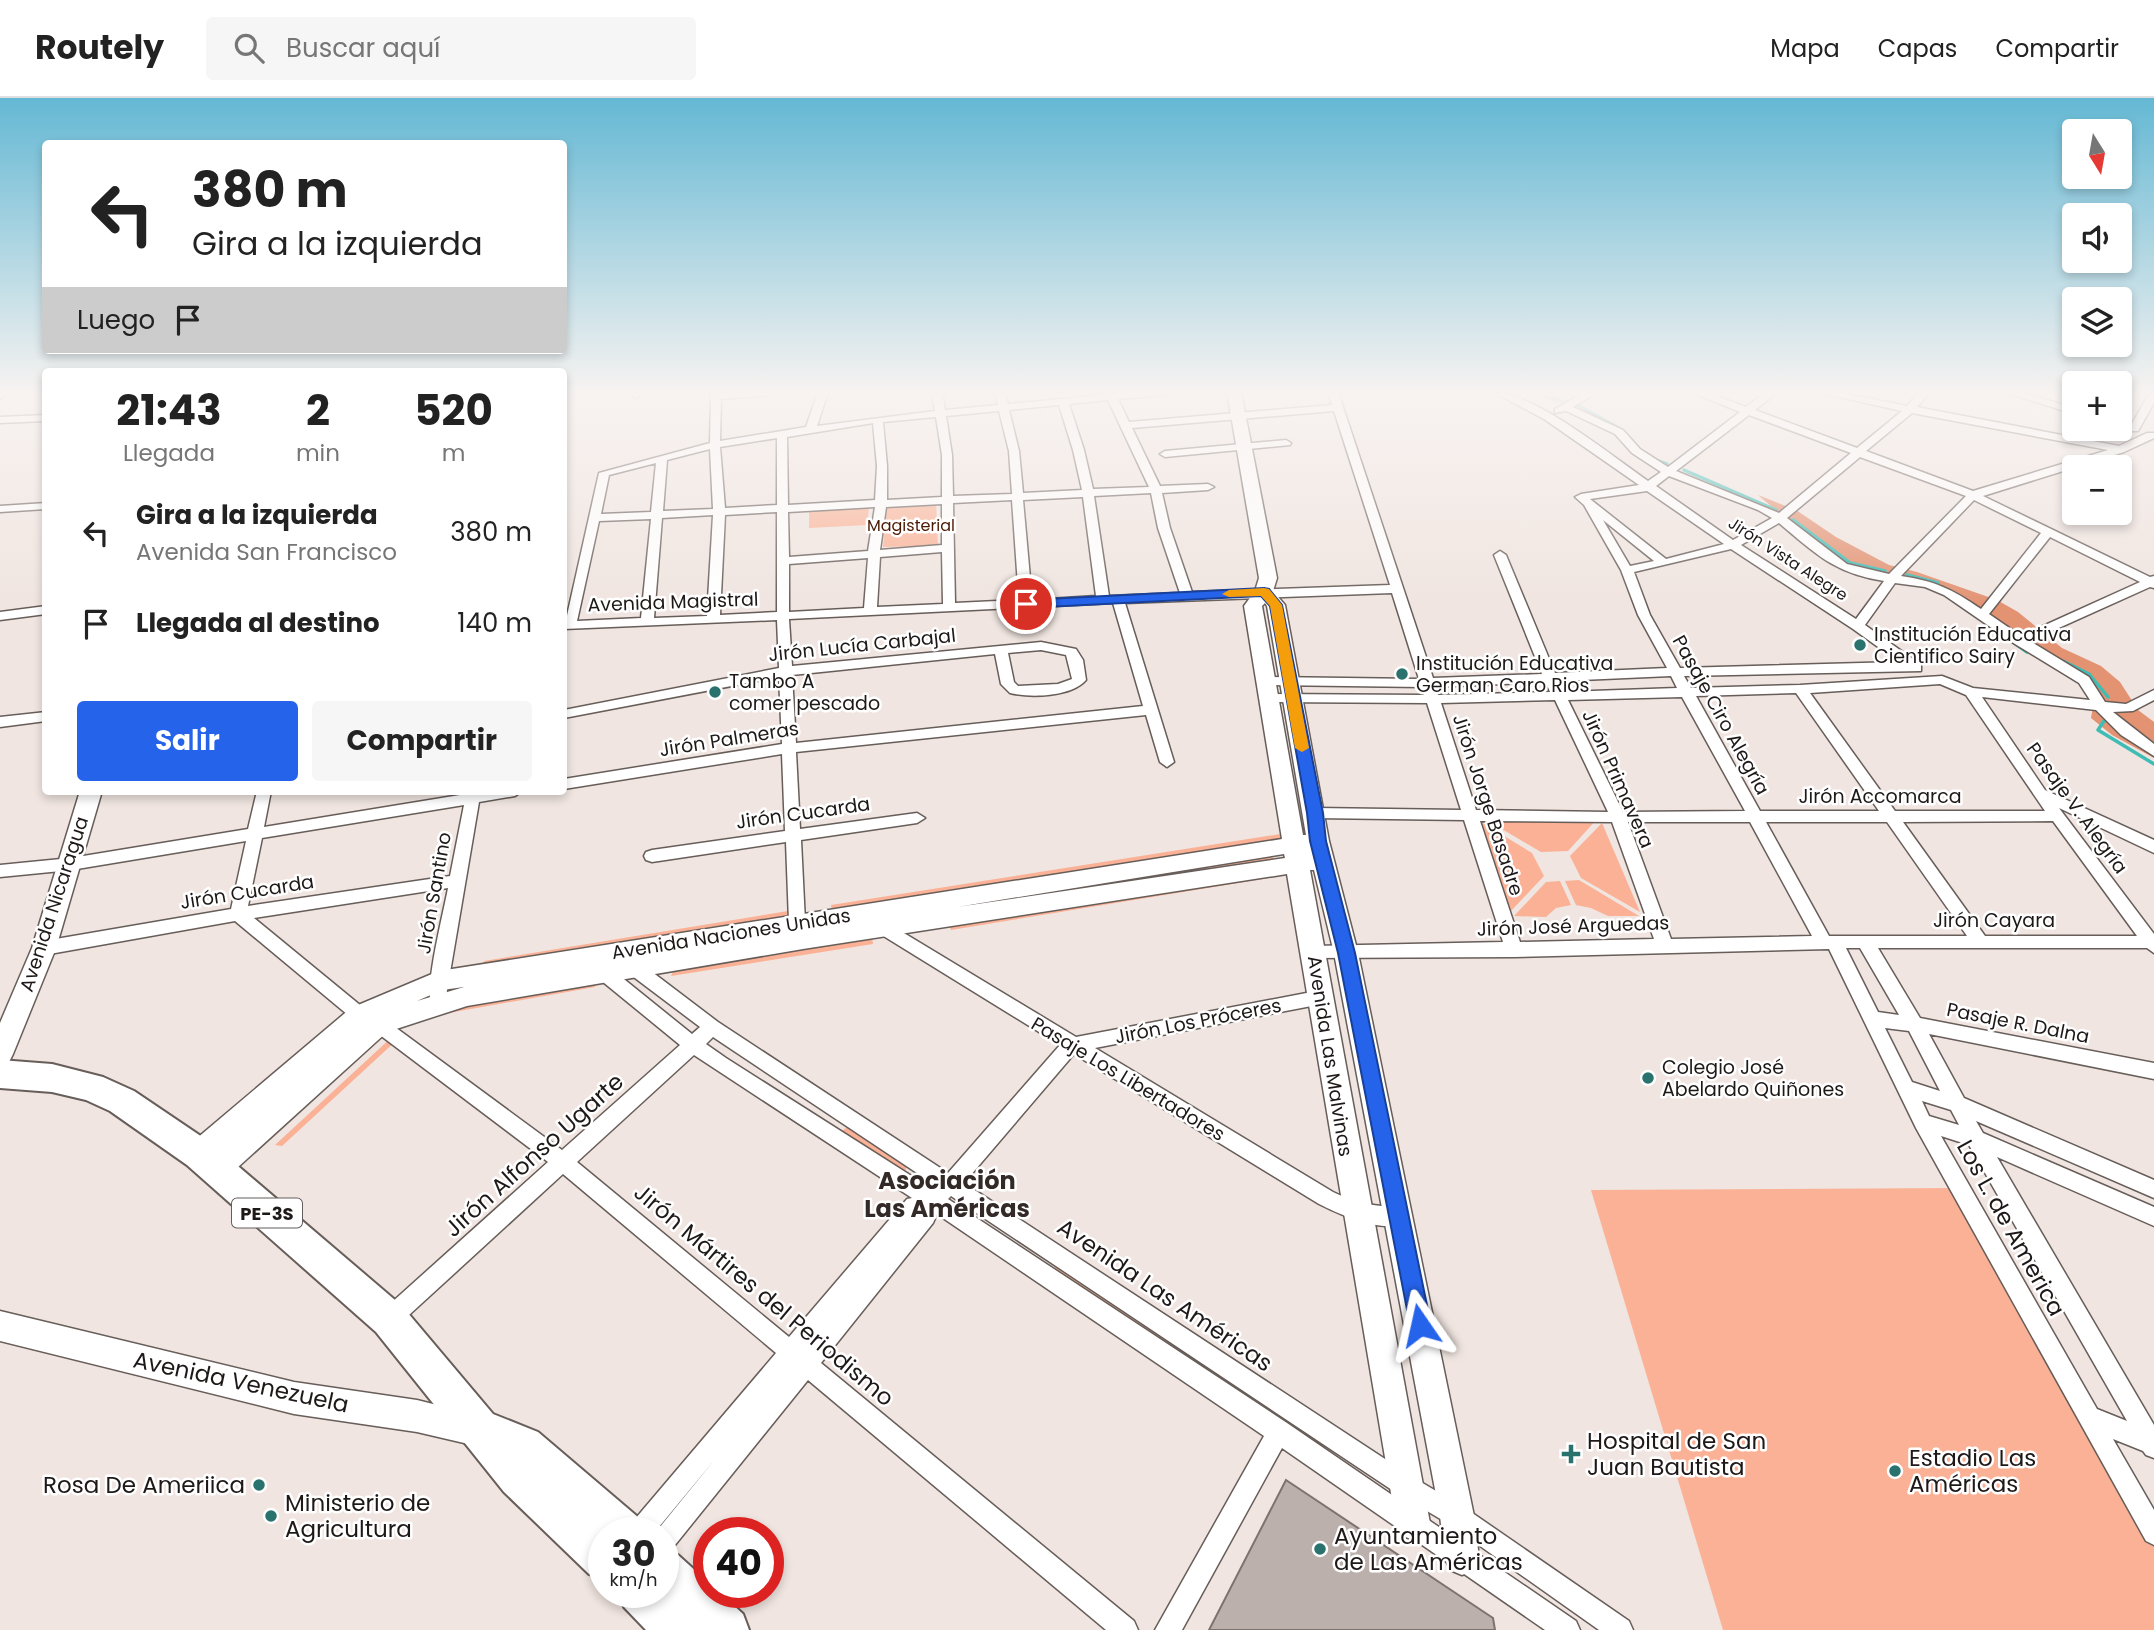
<!DOCTYPE html>
<html lang="es">
<meta charset="utf-8">
<style>
:root{--surface:#fff;--page:#f6f6f6;--text:#222;--muted:#767676;--line:#e0e0e0;--accent:#2563eb}
body{margin:0;font-family:Poppins,sans-serif;background:var(--page);color:var(--text);height:100vh;display:flex;flex-direction:column;font-size:26px;white-space:nowrap}
*{box-sizing:border-box;margin:0}
p{font-size:23px;color:var(--muted)}
.icon{flex:none;width:38px;height:38px;fill:none;stroke:currentColor;stroke-width:2;stroke-linecap:round;stroke-linejoin:round}
.map{position:relative;flex:1;overflow:hidden}
.panel{position:absolute;left:42px;top:270px;width:525px;height:427px;display:flex;flex-direction:column;background:var(--surface);border-radius:7px;box-shadow:0 4px 10px #0003}
.panel>*{flex:none}
.top-card{position:absolute;left:42px;top:42px;width:525px;height:214px;border-radius:7px;box-shadow:0 4px 10px #0003;background:#fff;color:var(--text);overflow:hidden}
.needle{width:46px;rotate:169deg}
.buttons{position:absolute;left:2062px;top:21px;display:grid;gap:14px}
.buttons a{display:grid;place-items:center;width:70px;height:70px;border-radius:7px;background:var(--surface);box-shadow:0 4px 10px #0003;font-size:35px}
.speed{position:absolute;left:588px;top:1419px;display:flex;gap:14px;font-size:35px;font-weight:700;text-align:center}
.speed>*{display:grid;place-content:center;width:91px;height:91px;border-radius:50%;background:var(--surface);box-shadow:0 4px 10px #0003;line-height:1}
.speed small{font-size:18px;font-weight:400}
.speed .limit{border:10px solid #d22;background:#fff;color:#111}
.pin{position:absolute;display:grid;place-items:center;width:60px;height:60px;color:#fff;margin:-30px;border:4px solid #fff;border-radius:50%;box-shadow:0 2px 7px #0007}
.me{position:absolute;width:77px;margin:-38px;rotate:349deg;stroke-linejoin:round;filter:drop-shadow(0 0 5px #0008)}
.turn{display:flex;align-items:center;gap:24px;height:147px;padding:0 35px;font-size:32px}
.turn .icon{width:91px;height:91px;stroke-width:2.5}
.turn b{display:block;font-size:49px;line-height:60px}
.then{display:flex;align-items:center;height:66px;padding:0 35px;background:#0003;gap:14px;font-size:26px}
.eta{display:flex;justify-content:space-evenly;align-items:center;height:119px;text-align:center}
.eta b{font-size:42px;font-weight:700;line-height:49px}
.action{display:flex;gap:14px;margin-top:auto;padding:14px 35px}
.action a{flex:1;height:80px;border-radius:7px;background:var(--accent);color:#fff;font-size:28px;font-weight:700;line-height:80px;text-align:center}
.action a+a{background:var(--page);color:var(--text)}
ul{padding:0;list-style:none}
li{display:flex;align-items:center;gap:21px;height:91px;padding:0 35px}
li div{flex:1}
li b{display:block;font-size:26px}
li em{font-style:normal}
header{display:flex;align-items:center;gap:42px;box-sizing:border-box;height:98px;padding:0 35px;background:var(--surface);border-bottom:2px solid var(--line)}
header strong{font-size:33px}
nav{display:flex;gap:38px;margin-inline-start:auto;font-size:24px}
.search{width:490px;height:63px;background:var(--page);display:flex;align-items:center;gap:18px;box-sizing:border-box;padding:0 24px;border-radius:7px;color:var(--muted);font-size:26px}
.map>svg:first-child{display:block}
.green{fill:#fab195}
.forest{fill:#e39272}
.lines{fill:none;stroke-linecap:round;stroke-linejoin:round}
.stream{stroke:#3fbdb5;stroke-width:3.5}
.building{fill:#bbb0ac;stroke:#7d726f;stroke-width:2}
.street-casing{stroke:#675d59;stroke-width:3}
.secondary-casing{stroke:#675d59;stroke-width:3}
.highway-casing{stroke:#675d59;stroke-width:4}
.street{fill:#fff;fill-rule:evenodd}
.secondary{fill:#fff;fill-rule:evenodd}
.highway{fill:#fff;fill-rule:evenodd}
.route{fill:#2563eb;stroke:#184099;stroke-width:2}
.slow{fill:#f59e0b}
.poi-dot{fill:#29726e;stroke:#fff;stroke-width:2.5}
.labels{text-anchor:middle;dominant-baseline:central;stroke-width:5;stroke-linejoin:round;paint-order:stroke}
.far-park-label{font-size:16px;fill:#4b1802;stroke:#fff}
.far-street-label{font-size:16px;fill:#1e1918;stroke:#fff}
.shield{fill:#fff;stroke:#625e5d;stroke-width:2}
.shield-label{font-size:18px;font-weight:bold;fill:#1e1918}
.street-label{font-size:19px;fill:#1e1918;stroke:#fff}
.poi-label{font-size:19px;fill:#1e1918;stroke:#fff;text-anchor:start}
.near-street-label{font-size:23px;fill:#1e1918;stroke:#fff}
.near-poi-label{font-size:23px;fill:#1e1918;stroke:#fff;text-anchor:start}
.near-neighbourhood-label{font-size:24px;font-weight:bold;fill:#332a27;stroke:#fff}
</style>
<header>
<strong>Routely</strong>
<div class="search"><svg class="icon" aria-label="search" viewBox="0 0 24 24"><circle cx="10" cy="10" r="6"/><path d="M15 15l6 6"/></svg>Buscar aquí</div>
<nav><a>Mapa</a><a>Capas</a><a>Compartir</a></nav>
</header>
<div class="map">
<svg width="2154" height="1532" viewBox="0 0 2154 1532">
<rect width="100%" height="100%" fill="#f0e5e0"/>
<g class="green">
<polygon points="936,404 938,448 883,449 887,407"/>
<polygon points="869,410 867,427 809,430 809,413"/>
<polygon points="1598,720 1568,753 1541,754 1485,721"/>
<polygon points="1481,724 1532,755 1544,778 1511,813"/>
<polygon points="1602,725 1640,814 1581,780 1570,758"/>
<polygon points="1293,734 1297,739 832,814 831,807"/>
<polygon points="1272,757 1274,763 915,823 913,813"/>
<polygon points="1300,769 1305,774 951,832 949,827"/>
<polygon points="1579,782 1639,818 1608,818 1591,810 1576,807 1565,783"/>
<polygon points="1560,783 1571,807 1556,810 1546,819 1514,818 1546,784"/>
<polygon points="794,812 795,820 483,870 484,863"/>
<polygon points="872,839 873,846 671,878 675,870"/>
<polygon points="595,885 595,889 409,922 410,918"/>
<polygon points="393,938 398,941 282,1048 275,1047"/>
<polygon points="847,1029 907,1069 904,1075 841,1034"/>
<polygon points="1959,1090 2154,1443 2154,1532 1723,1532 1591,1092"/>
<polygon points="1058,1167 1257,1303 1257,1306 1053,1171"/>
</g>
<polygon class="forest" points="1758,397 1796,412 1836,439 1889,467 1917,474 1997,502 2018,514 2062,550 2101,568 2120,584 2138,612 2154,624 2154,660 2112,637 2091,620 2096,591 1977,509 1916,485 1838,465"/>
<g class="lines">
<g class="stream">
<polyline points="1525,294 1562,303"/>
<polyline points="1579,308 1622,332 1634,347"/>
<polyline points="1655,362 1667,366"/>
<polyline points="1684,372 1776,412"/>
<polyline points="1793,422 1850,465 1885,473"/>
<polyline points="1907,477 1938,485"/>
<polyline points="1993,530 2027,554"/>
<polyline points="2063,563 2089,576 2108,599"/>
<polyline points="2104,623 2098,632 2154,666"/>
</g>
</g>
<polygon class="building" points="1286,1382 1493,1520 1495,1532 1209,1532"/>
<g class="lines">
<defs>
<g id="street">
<polygon points="0,294 8,294 0,301"/>
<polygon points="632,294 642,294 636,300 631,297"/>
<path d="M711,294H776L771,297L721,301L720,343L806,329L818,294H828L817,328L935,313L932,294H942L945,312L998,307L995,294H1005L1008,306L1105,297L1104,294H1170L1165,297L1118,301L1129,324L1332,307L1328,294H1338L1433,580L1542,576L1494,457L1500,453L1506,457L1555,575L1667,570L1638,517L1621,472L1584,407L1575,399L1581,396L1639,387L1544,321L1493,294C1534,294 1613,359 1648,383L1661,374L1632,355L1615,336L1566,313L1555,315V311L1585,294H1598L1573,309L1623,332L1640,351L1668,369L1740,314L1691,294H1706L1746,309L1766,294H1778L1755,312L1857,350L1902,313L1816,294H1837L1907,308L1919,294H1930L1917,309L2119,348L2147,335H2154V340L2124,354L1983,398L2150,479L2154,478V490L2150,489L2030,543L2089,579L2105,604L2126,606L2154,592V602L2133,613L2113,614L2154,646V658L2121,637L2096,612L1982,599L2045,692L2154,742V755L2059,710L2154,836V855L2147,850H1878L1920,920L2154,965V981L1929,936L1964,1000L2154,1082V1100L1976,1023L1983,1035L2154,1109V1128L1997,1059L2154,1327V1360L2146,1357L2143,1353L2113,1341L2154,1412V1447L2146,1443L1916,1030L1829,851L1514,859L1307,860L1305,855L1307,850L1313,848L1503,844L1464,722L1315,720L1307,715L1315,710L1461,712L1427,605L1268,604L1261,600L1268,596L1424,597L1422,589L1266,587L1259,583L1266,579L1419,581L1392,495L1125,505L1174,664L1167,669L1160,664L1146,617L796,654L800,731L917,715L925,720L917,725L801,742L805,824L803,828H791L789,824L786,744L652,764L646,762L644,758L646,754L652,752L785,733L782,656L564,691V681L782,646L779,579L564,620V612L779,570L777,522L564,531L599,375L710,345ZM1108,302L1149,389L1093,391L1084,352L1069,306ZM1059,307L1073,352L1082,392L1023,395L1019,353L1009,312ZM999,313L1009,353L1012,396L953,398L952,357L946,318ZM1334,313L1390,487L1192,494L1170,430L1162,395L1208,392L1214,389L1208,386L1160,388L1132,330ZM1912,315L2108,352L1973,393L1866,353ZM1749,317L1851,355L1779,415L1676,373ZM936,319L942,357V399L887,402V368L883,324ZM873,325L877,368L875,402L788,407L787,339ZM777,340V407L725,410L720,349ZM710,351L713,411L663,413L667,362ZM1860,359L1966,398L1889,476L1847,466L1787,420ZM656,365L651,414L601,416L609,377ZM1669,378L1758,412L1772,420L1733,442L1656,388ZM1647,393L1724,446L1666,461L1590,401ZM1151,395L1158,430L1180,495L1109,498L1094,398ZM1083,399L1096,498L1032,502L1023,402ZM1012,402L1019,502L955,505L953,405ZM1974,402L2041,435L1981,511C1952,491 1935,483 1901,478ZM942,406V447L880,452L886,409ZM875,409L868,453L789,459L788,414ZM777,414V514L720,517L725,417ZM713,417L707,518L654,520L662,420ZM651,421L641,520L577,523L599,423ZM1603,422L1654,463L1630,468ZM1779,425C1816,456 1834,475 1884,483L1856,521L1741,447ZM2050,439L2140,484L2021,538L1989,516ZM1731,451L1853,531L1899,564L1680,570L1650,517L1634,474ZM942,454L943,506L877,509L880,459ZM868,460L864,510L789,514V466ZM1895,485L1925,489L1944,497L2015,546L2079,585L2090,602L1973,590L1942,578L1800,587L1691,590L1684,578L1921,573V567L1865,527ZM1113,505L1143,608L796,645L792,577L995,556L1001,586L1010,595C1031,600 1071,599 1086,582L1083,562L1076,551L1041,544L792,568L789,521ZM1041,552L1066,557L1072,581L1058,586L1018,588L1014,584L1008,555ZM1671,578L1677,590L1564,594L1559,583ZM1546,584L1550,594L1438,597L1435,589ZM1940,586L1966,597L2045,713H1895L1810,595ZM1796,595L1879,713H1760L1696,598ZM1682,599L1745,713L1623,714L1568,602ZM1555,602L1608,714L1476,712L1441,605ZM1480,723L1612,724L1654,841L1520,844ZM2053,723L2137,838H1985L1903,724ZM1628,724H1750L1812,838L1671,841ZM1766,724H1887L1967,838H1829ZM1846,850H1860L1899,917L1878,914ZM1885,930L1909,933L1940,993L1912,984ZM1922,1003L1951,1012L1959,1027L1929,1018ZM1941,1038L1969,1047L2127,1323L2097,1311Z"/>
<polygon points="2004,294 2020,294 2074,310 2074,316"/>
<polygon points="2150,294 2154,294 2154,305 2138,333 2130,333 2129,331"/>
<polygon points="46,317 46,323 0,325 0,319"/>
<polygon points="1286,342 1291,345 1290,347 1165,359 1160,356 1165,353"/>
<polygon points="46,405 46,411 0,414 0,408"/>
<polygon points="46,508 46,516 0,522 0,514"/>
<polygon points="46,614 46,623 0,629 0,619"/>
<path d="M257,693H271L264,729L466,696L467,693H522L515,698L479,704L444,910L438,912L432,910C423,893 444,813 448,790L254,820L366,912L384,921L562,1052L680,947L592,875L589,870L592,865L598,863L604,865L692,936L700,929L623,871L621,866L623,861H635L718,924L948,1075L1060,947L877,834L871,824L873,820H885L889,826L1076,939L1322,892L1328,894L1331,899L1328,904L1322,906L1095,950L1333,1094L1357,1105L1406,1111L1409,1118L1406,1125C1380,1135 1343,1118 1319,1106L1074,956L964,1085L1414,1380L1465,1410L1629,1523L1633,1532H1599L1449,1426L1398,1396L951,1098L948,1101L1287,1325L1576,1523L1580,1532H1545L1282,1350L1182,1532H1155L1264,1338L937,1116L933,1125L821,1265L1134,1523L1138,1532H1106L808,1282L671,1452L663,1456V1435H655L716,1360L654,1435H626L630,1427L776,1255L563,1076L397,1228L389,1232L381,1228L378,1221L381,1214L548,1064L372,931L354,922L235,823L44,857L38,855L36,850L38,845L44,843L231,811L246,743L71,772L0,779V767L71,760L248,731ZM464,707L450,778L248,808L262,740ZM713,939L935,1087L932,1091L726,960L706,946ZM694,957L912,1100L907,1101L789,1239L577,1064Z"/>
</g>
<g id="secondary">
<path d="M1227,294H1241L1277,480L1273,493L1285,507L1329,743L1358,855L1474,1418L1479,1460L1474,1472L1462,1477L1450,1472L1445,1460L1440,1418L1334,855L1314,772H1310L1430,1425L1425,1437L1413,1442L1401,1437L1396,1425L1287,776L803,851L467,908L387,934L226,1080L216,1084L206,1080L202,1071L204,1067L199,1068L189,1065L185,1056L189,1047L351,910L439,873L1282,741L1244,508L1255,493L1259,480ZM1265,505L1267,508L1306,737H1303L1262,508ZM1284,756L1285,760L957,809ZM464,889L417,903L442,892Z"/>
<polygon points="80,693 102,693 56,850 13,956 9,964 0,967 0,925 32,850"/>
<polygon points="0,1213 294,1284 417,1302 489,1320 493,1332 489,1344 477,1348 417,1334 294,1316 0,1243"/>
</g>
<g id="highway">
<polygon points="0,962 52,966 103,979 134,993 211,1045 402,1208 493,1316 538,1334 639,1420 645,1435 604,1435 604,1482 589,1476 504,1394 376,1234 187,1067 110,1013 86,1002 52,994 0,990"/>
<polygon points="663,1450 678,1457 709,1485 709,1494 719,1494 743,1516 749,1532 646,1532 624,1509 617,1494 663,1494"/>
</g>
</defs>
<use href="#street" class="street-casing"/>
<use href="#secondary" class="secondary-casing"/>
<use href="#highway" class="highway-casing"/>
<use href="#street" class="street"/>
<use href="#secondary" class="secondary"/>
<use href="#highway" class="highway"/>
</g>
<linearGradient id="sky" x2="0" y2="1"><stop stop-color="#64b8d4"/><stop offset="0.58" stop-color="#f8f3f1"/><stop offset="1" stop-color="#f8f3f1" stop-opacity="0"/></linearGradient>
<rect width="2154" height="509" fill="url(#sky)"/>
<polygon class="route" points="1264,490 1269,491 1282,507 1323,715 1326,743 1355,855 1431,1227 1428,1235 1420,1238 1413,1235 1410,1227 1338,855 1310,743 1307,715 1270,508 1261,498 1026,510 1020,506 1026,502"/>
<polygon class="slow" points="1264,490 1269,491 1282,507 1309,650 1302,654 1295,650 1270,508 1261,498 1229,499 1222,496 1229,492"/>
<g class="poi-dot">
<circle cx="1860" cy="547" r="7"/>
<circle cx="1402" cy="576" r="7"/>
<circle cx="715" cy="594" r="7"/>
<circle cx="1648" cy="980" r="7"/>
<path d="M1567.5 1345.5h7v7h7v7h-7v7h-7v-7h-7v-7h7z"/>
<circle cx="1895" cy="1373" r="7"/>
<circle cx="259" cy="1387" r="7"/>
<circle cx="271" cy="1418" r="7"/>
<circle cx="1320" cy="1451" r="7"/>
</g>
<g class="labels">
<g class="far-park-label">
<text x="911" y="427">Magisterial</text>
</g>
<g class="far-street-label">
<text transform="translate(1788 461) rotate(33)">Jirón Vista Alegre</text>
</g>
<rect class="shield" x="232" y="1100.5" width="70" height="29" rx="5"/>
<g class="shield-label">
<text x="267" y="1115">PE-3S</text>
</g>
<g class="street-label">
<text transform="translate(673 504) rotate(-2)">Avenida Magistral</text>
<text transform="translate(862 547) rotate(-6)">Jirón Lucía Carbajal</text>
<text transform="translate(1721 617) rotate(61)">Pasaje Ciro Alegría</text>
<text transform="translate(729 641) rotate(-9)">Jirón Palmeras</text>
<text transform="translate(1618 681) rotate(66)">Jirón Primavera</text>
<text x="1880" y="698">Jirón Accomarca</text>
<text transform="translate(1488 707) rotate(72)">Jirón Jorge Basadre</text>
<text transform="translate(2077 710) rotate(54)">Pasaje V. Alegría</text>
<text transform="translate(803 715) rotate(-8)">Jirón Cucarda</text>
<text transform="translate(247 794) rotate(-9)">Jirón Cucarda</text>
<text transform="translate(434 795) rotate(-80)">Jirón Santino</text>
<text transform="translate(54 806) rotate(-72)">Avenida Nicaragua</text>
<text x="1994" y="822">Jirón Cayara</text>
<text transform="translate(1573 828) rotate(-2)">Jirón José Arguedas</text>
<text transform="translate(731 836) rotate(-9)">Avenida Naciones Unidas</text>
<text transform="translate(1198 923) rotate(-11)">Jirón Los Próceres</text>
<text transform="translate(2018 925) rotate(11)">Pasaje R. Dalna</text>
<text transform="translate(1330 958) rotate(81)">Avenida Las Malvinas</text>
<text transform="translate(1128 981) rotate(31)">Pasaje Los Libertadores</text>
</g>
<g class="poi-label">
<text x="1874" y="536">Institución Educativa<tspan x="1874" dy="22">Cientifico Sairy</tspan></text>
<text x="1416" y="565">Institución Educativa<tspan x="1416" dy="22">German Caro Rios</tspan></text>
<text x="729" y="583">Tambo A<tspan x="729" dy="22">comer pescado</tspan></text>
<text x="1662" y="969">Colegio José<tspan x="1662" dy="22">Abelardo Quiñones</tspan></text>
</g>
<g class="near-street-label">
<text transform="translate(534 1057) rotate(-42)">Jirón Alfonso Ugarte</text>
<text transform="translate(2011 1130) rotate(61)">Los L. de America</text>
<text transform="translate(764 1197) rotate(40)">Jirón Mártires del Periodismo</text>
<text transform="translate(1165 1197) rotate(34)">Avenida Las Américas</text>
<text transform="translate(241 1284) rotate(12)">Avenida Venezuela</text>
</g>
<g class="near-poi-label">
<text x="1587" y="1343">Hospital de San<tspan x="1587" dy="26">Juan Bautista</tspan></text>
<text x="1909" y="1360">Estadio Las<tspan x="1909" dy="26">Américas</tspan></text>
<text x="245" y="1387" text-anchor="end">Rosa De Ameriica</text>
<text x="285" y="1405">Ministerio de<tspan x="285" dy="26">Agricultura</tspan></text>
<text x="1334" y="1438">Ayuntamiento<tspan x="1334" dy="26">de Las Américas</tspan></text>
</g>
<g class="near-neighbourhood-label">
<text x="947" y="1082">Asociación<tspan x="947" dy="28">Las Américas</tspan></text>
</g>
</g>
</svg>
<div class="buttons">
<a><svg class="needle" viewBox="-14 -14 28 28"><path d="M0-13l5 13h-10z" fill="#e53935"/><path d="M0 13l5-13h-10z" fill="#767676"/></svg></a>
<a><svg class="icon" aria-label="sound" viewBox="0 0 24 24"><path d="M4 9h4l5-4v14l-5-4H4zM17 9q2 3 0 6"/></svg></a>
<a><svg class="icon" aria-label="layers" viewBox="0 0 24 24"><path d="M12 4l9 5-9 5-9-5zM3 14l9 5 9-5"/></svg></a>
<a>+</a>
<a>−</a>
</div>
<div class="speed"><div>30<small>km/h</small></div><div class="limit">40</div></div>
<div class="pin" style="left:1026px;top:506px;background:#d93025"><svg class="icon" aria-label="arrive" viewBox="0 0 24 24"><path d="M6 21V4h12l-3 4 3 4H6"/></svg></div>
<svg class="me" style="left:1420px;top:1227px" viewBox="-20 -20 40 40"><path d="M0-17L14 15 0 8-14 15z" fill="#2563eb" stroke="#fff" stroke-width="4"/></svg>
<div class="top-card">
<div class="turn"><svg class="icon" aria-label="left" viewBox="0 0 24 24"><path d="M17 20v-9H6M10 6l-5 5 5 5"/></svg><div><b>380 m</b>Gira a la izquierda</div></div>
<div class="then">Luego<svg class="icon" aria-label="arrive" viewBox="0 0 24 24"><path d="M6 21V4h12l-3 4 3 4H6"/></svg></div>
</div>
<section class="panel">
<div class="eta">
<div><b>21:43</b><p>Llegada</p></div>
<div><b>2</b><p>min</p></div>
<div><b>520</b><p>m</p></div>
</div>
<ul>
<li><svg class="icon" aria-label="left" viewBox="0 0 24 24"><path d="M17 20v-9H6M10 6l-5 5 5 5"/></svg><div><b>Gira a la izquierda</b><p>Avenida San Francisco</p></div><em>380 m</em></li>
<li><svg class="icon" aria-label="arrive" viewBox="0 0 24 24"><path d="M6 21V4h12l-3 4 3 4H6"/></svg><div><b>Llegada al destino</b></div><em>140 m</em></li>
</ul>
<div class="action"><a>Salir</a><a>Compartir</a></div>
</section>
</div>
